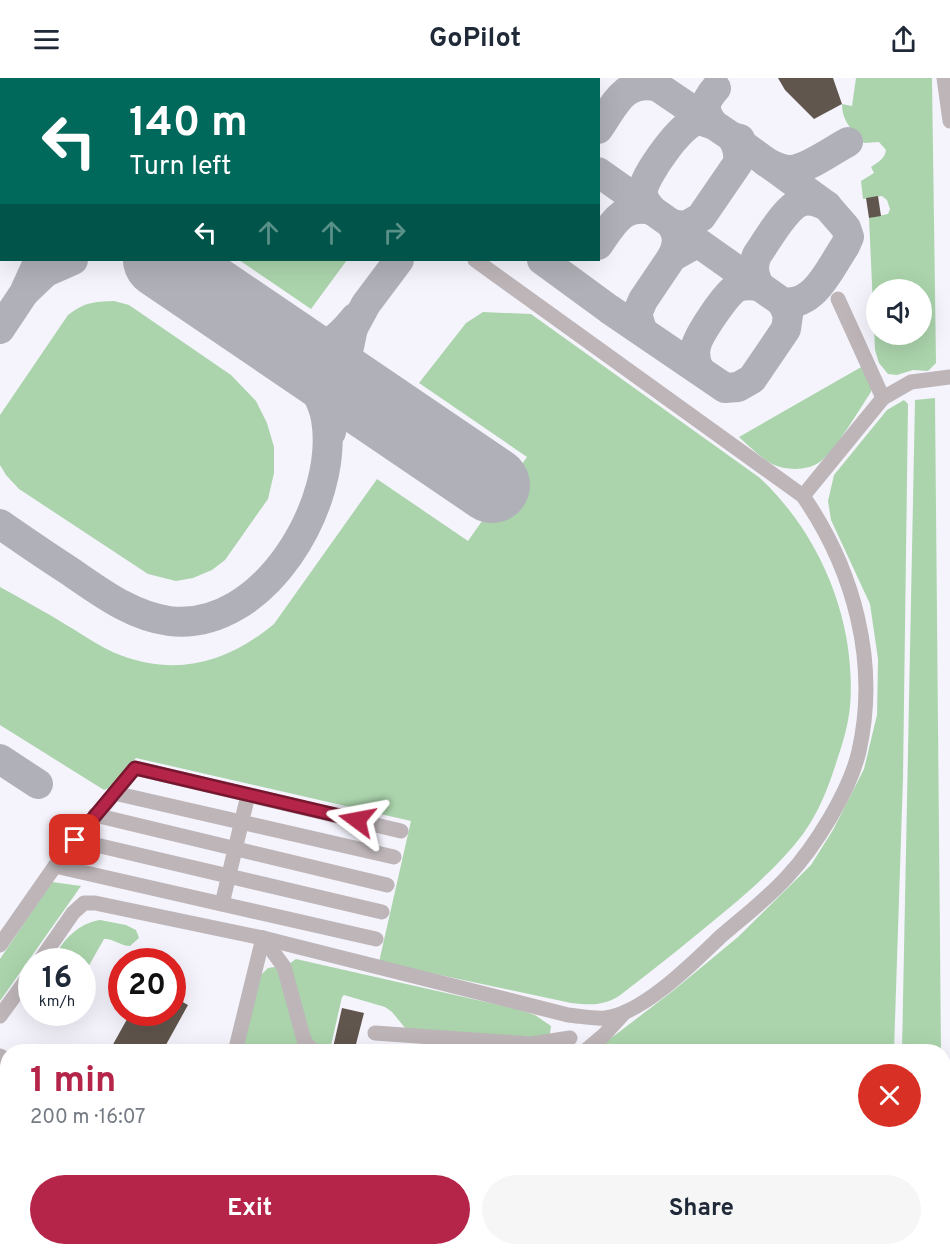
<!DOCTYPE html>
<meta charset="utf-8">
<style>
:root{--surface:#fff;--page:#f6f6f7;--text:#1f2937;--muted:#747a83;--accent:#b52449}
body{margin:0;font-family:Overpass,sans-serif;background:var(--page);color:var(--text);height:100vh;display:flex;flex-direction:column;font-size:22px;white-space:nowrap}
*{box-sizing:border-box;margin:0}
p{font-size:20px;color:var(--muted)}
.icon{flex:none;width:33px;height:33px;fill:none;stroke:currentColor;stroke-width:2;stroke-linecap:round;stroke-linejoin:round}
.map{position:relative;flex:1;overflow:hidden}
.side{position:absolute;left:0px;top:966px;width:951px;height:212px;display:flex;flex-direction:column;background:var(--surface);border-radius:24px 24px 0 0;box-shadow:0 6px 24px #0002}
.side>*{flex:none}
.guide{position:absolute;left:0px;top:0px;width:600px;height:183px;box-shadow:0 6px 24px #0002;background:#00695c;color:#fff;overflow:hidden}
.tools{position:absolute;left:866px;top:201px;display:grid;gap:12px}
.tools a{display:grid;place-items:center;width:66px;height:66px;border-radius:50%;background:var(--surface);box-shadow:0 6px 24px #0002;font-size:30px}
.speed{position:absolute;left:18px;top:870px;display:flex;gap:12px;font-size:30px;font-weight:700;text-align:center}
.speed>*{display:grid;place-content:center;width:78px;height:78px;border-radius:50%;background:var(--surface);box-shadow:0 6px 24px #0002;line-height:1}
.speed small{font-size:15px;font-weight:400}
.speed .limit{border:9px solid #d22;background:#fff;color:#111}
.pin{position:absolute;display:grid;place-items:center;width:51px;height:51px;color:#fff;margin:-26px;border-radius:12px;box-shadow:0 3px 9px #0006}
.me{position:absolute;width:66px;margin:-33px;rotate:283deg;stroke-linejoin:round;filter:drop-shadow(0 0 4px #0008)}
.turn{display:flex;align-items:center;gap:21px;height:126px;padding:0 30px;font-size:27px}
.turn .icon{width:78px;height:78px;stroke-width:2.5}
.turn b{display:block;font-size:42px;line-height:51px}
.lanes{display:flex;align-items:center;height:57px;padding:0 30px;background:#0003;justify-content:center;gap:30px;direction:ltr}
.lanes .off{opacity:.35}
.round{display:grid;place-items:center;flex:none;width:63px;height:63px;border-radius:32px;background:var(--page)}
.summary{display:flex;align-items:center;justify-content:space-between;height:102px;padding:0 30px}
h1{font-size:36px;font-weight:700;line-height:45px;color:var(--accent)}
.button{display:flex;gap:12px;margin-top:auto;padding:12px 30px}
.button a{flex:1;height:69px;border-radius:36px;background:var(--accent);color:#fff;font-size:24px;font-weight:700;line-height:69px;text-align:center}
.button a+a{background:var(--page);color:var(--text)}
header{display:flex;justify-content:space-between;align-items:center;height:78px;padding:0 30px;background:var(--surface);font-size:27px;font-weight:700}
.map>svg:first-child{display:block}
.green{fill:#abd4ac;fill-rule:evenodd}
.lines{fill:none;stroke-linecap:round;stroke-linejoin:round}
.taxiway{stroke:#b0b0b8;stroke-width:30}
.runway{stroke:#b0b0b8;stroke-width:76}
.building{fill:#61564d}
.minor{stroke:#bdb5b8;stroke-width:15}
.route-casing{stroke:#76172f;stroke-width:15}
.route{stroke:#b52449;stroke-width:10}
</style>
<header><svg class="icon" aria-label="menu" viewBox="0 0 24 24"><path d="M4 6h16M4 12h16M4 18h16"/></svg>GoPilot<svg class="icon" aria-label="share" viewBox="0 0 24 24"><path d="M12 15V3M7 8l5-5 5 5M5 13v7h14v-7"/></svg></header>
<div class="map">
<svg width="950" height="1177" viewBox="0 0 950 1177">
<rect width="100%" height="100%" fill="#f5f4fd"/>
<g class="green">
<polygon points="0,0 200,0 202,1 2,2 1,19"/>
<path d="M856,0H932L936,285L928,293L913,292L897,297L888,296L879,285L875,272L869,140L888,136L890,131L887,122L882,118L863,121L861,103L874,95L871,89C878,84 885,81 886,72L879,64L864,65C853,53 842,44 842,26L852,28ZM876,212H921V256H876Z"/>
<polygon points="239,182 347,182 311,231"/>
<path d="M114,223L129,227L231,297L256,323L267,345L274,369V395L268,421L225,482L212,492L193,500L176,503L148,496L19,411L6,397L0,387V337L68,237C85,224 93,224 114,223Z"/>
<path d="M483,234L531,236L760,400C821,457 857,545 850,629C848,647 843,665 837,682C829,708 819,734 803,756C782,784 756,807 729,830C693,860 657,889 619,918C603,928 590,927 571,925L379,884L411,743L136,680L111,709L104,712L0,647V509C23,522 46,534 68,548C85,558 102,570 120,577C178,599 228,584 274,546L377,401L468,463L527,379L419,305L466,245Z"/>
<path d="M863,288L872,309L871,314C859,332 837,370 821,383C809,393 786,393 772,386C760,379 749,368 739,359Z"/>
<polygon points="935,320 941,973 902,973 915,322"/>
<polygon points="904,322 908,326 903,700 894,973 593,974 674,912 738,859 811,787 833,752 864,691 877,637 878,581 870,526 831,442 828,423 834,397 887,332"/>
<polygon points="52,804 81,808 0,923 0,881"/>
<path d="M100,842L126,847L136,852L139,860L130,868C121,868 112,860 104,861L83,898L82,884L54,883C60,863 79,845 100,842Z"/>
<polygon points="296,881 517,931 535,937 551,948 550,955 545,960 406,951 392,934 385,929 344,917 342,919 330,972 315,969 310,964 289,886"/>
<polygon points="274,889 280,893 305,973 242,974 259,899 268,890"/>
<polygon points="396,966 543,969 550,973 369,974"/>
<polygon points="7,1159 8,1170 119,1170 115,1177 0,1177 0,1172"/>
<path d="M276,1170H316C301,1177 291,1177 276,1170Z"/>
<polygon points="335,1170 888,1170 887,1177 406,1177 400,1172 395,1177 325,1177"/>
<polygon points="898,1170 943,1170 943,1177 897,1177"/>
</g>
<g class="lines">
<g class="taxiway">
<polyline points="410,0 415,2"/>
<polyline points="287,2 289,0"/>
<polyline points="360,2 361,0"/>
<polyline points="437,2 437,0"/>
<polyline points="530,2 531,0"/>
<path d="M598,51C615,27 623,2 656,8"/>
<path d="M766,84C774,88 781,92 790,92C806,92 833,72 848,64"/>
<path d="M598,94L782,224C814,230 830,190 845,168L849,159L846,150L827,128L732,59L645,0"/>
<path d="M652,132C647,126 642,120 643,112C645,97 681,46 696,43C702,42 708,45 714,47C702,31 704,24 716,10"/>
<path d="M598,167C613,146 622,125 652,132"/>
<path d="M672,179C678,166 679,158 671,146L686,148L701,139L738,85C739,74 737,68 732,59L740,61"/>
<polyline points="157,182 163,183"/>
<polyline points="542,182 609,231 725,310 738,309 752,301 786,251 788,237 782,224"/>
<polyline points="26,213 46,194 73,182"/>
<polyline points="0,251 24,215 39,182"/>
<polyline points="642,252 637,236 643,222 672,179 690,169"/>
<path d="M293,271C324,274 336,263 355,240"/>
<path d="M699,291C695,283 694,277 696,268C699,256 725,217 736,210C743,206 752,207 759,208C754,196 752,189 757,177C767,163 787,126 804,123C812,121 820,125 827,128"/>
<polyline points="331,354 353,250 366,226 399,182"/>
<path d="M0,446C23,462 45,477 68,492C99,513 131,538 169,543C264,555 340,424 326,341C322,318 303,292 293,271"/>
<polyline points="0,681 38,706"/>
</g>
<g class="runway">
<polyline points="0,72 2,73"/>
<polyline points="161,182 492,407"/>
</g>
</g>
<g class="building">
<polygon points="778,0 833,0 842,26 814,41 785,12"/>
<polygon points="878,118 881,138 869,140 866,120"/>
<polygon points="172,918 188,927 162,974 117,974 111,970 131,934 172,934"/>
<polygon points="342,930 364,935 354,974 332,974"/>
</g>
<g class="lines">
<g class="minor">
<polyline points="221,0 222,2"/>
<polyline points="944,0 950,43"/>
<polyline points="838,221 883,320"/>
<polyline points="803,418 883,320 911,304 950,299"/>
<polyline points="114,715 394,779"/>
<polyline points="95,737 387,807"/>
<polyline points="75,762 382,834"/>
<polyline points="55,788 376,861"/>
<polyline points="222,826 248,717"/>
<polyline points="263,860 284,889 304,962 308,968 316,974"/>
<polyline points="0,867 55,788 135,690 401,753"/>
<path d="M39,884L73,835L84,825H95L263,860L568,937C580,938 593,941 605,940C642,936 692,886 719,860C742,840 767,821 787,799C815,769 850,713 859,673C879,584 854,492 803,418L475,182"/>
<polyline points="0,938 32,894"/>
<polyline points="375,955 531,966 570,960"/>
<polyline points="235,974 263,860"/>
<polyline points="584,974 604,957 625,934"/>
<polyline points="0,978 8,982"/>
<polyline points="0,1147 8,1134"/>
<polyline points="239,1170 256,1177"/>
<polyline points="170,1177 175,1170"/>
<polyline points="315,1177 326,1170"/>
</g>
</g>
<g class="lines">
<defs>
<polyline id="route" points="75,762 135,690 357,742"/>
</defs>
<use href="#route" class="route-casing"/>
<use href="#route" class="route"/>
</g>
</svg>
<div class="tools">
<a><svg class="icon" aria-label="sound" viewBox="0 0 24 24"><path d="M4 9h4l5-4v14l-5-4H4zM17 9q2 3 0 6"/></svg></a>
</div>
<div class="speed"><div>16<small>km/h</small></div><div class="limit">20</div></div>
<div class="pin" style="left:75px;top:762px;background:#d93025"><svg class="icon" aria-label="arrive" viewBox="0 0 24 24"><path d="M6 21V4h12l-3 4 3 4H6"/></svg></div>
<svg class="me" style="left:357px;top:742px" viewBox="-20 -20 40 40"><path d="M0-17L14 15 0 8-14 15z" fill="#b52449" stroke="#fff" stroke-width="4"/></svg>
<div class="guide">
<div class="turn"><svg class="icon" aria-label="left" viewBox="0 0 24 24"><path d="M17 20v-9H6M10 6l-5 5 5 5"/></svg><div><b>140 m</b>Turn left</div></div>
<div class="lanes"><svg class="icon" aria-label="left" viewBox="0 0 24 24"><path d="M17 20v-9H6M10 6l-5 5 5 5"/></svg><svg class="icon off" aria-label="ahead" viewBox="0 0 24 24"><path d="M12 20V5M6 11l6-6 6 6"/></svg><svg class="icon off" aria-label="ahead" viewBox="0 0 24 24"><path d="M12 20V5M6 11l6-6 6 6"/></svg><svg class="icon off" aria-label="right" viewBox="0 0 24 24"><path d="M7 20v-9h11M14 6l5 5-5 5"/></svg></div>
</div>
<section class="side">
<div class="summary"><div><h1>1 min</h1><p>200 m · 16:07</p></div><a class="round" style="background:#d93025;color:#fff"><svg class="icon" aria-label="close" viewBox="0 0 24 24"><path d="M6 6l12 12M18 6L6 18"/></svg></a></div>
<div class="button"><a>Exit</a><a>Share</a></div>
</section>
</div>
